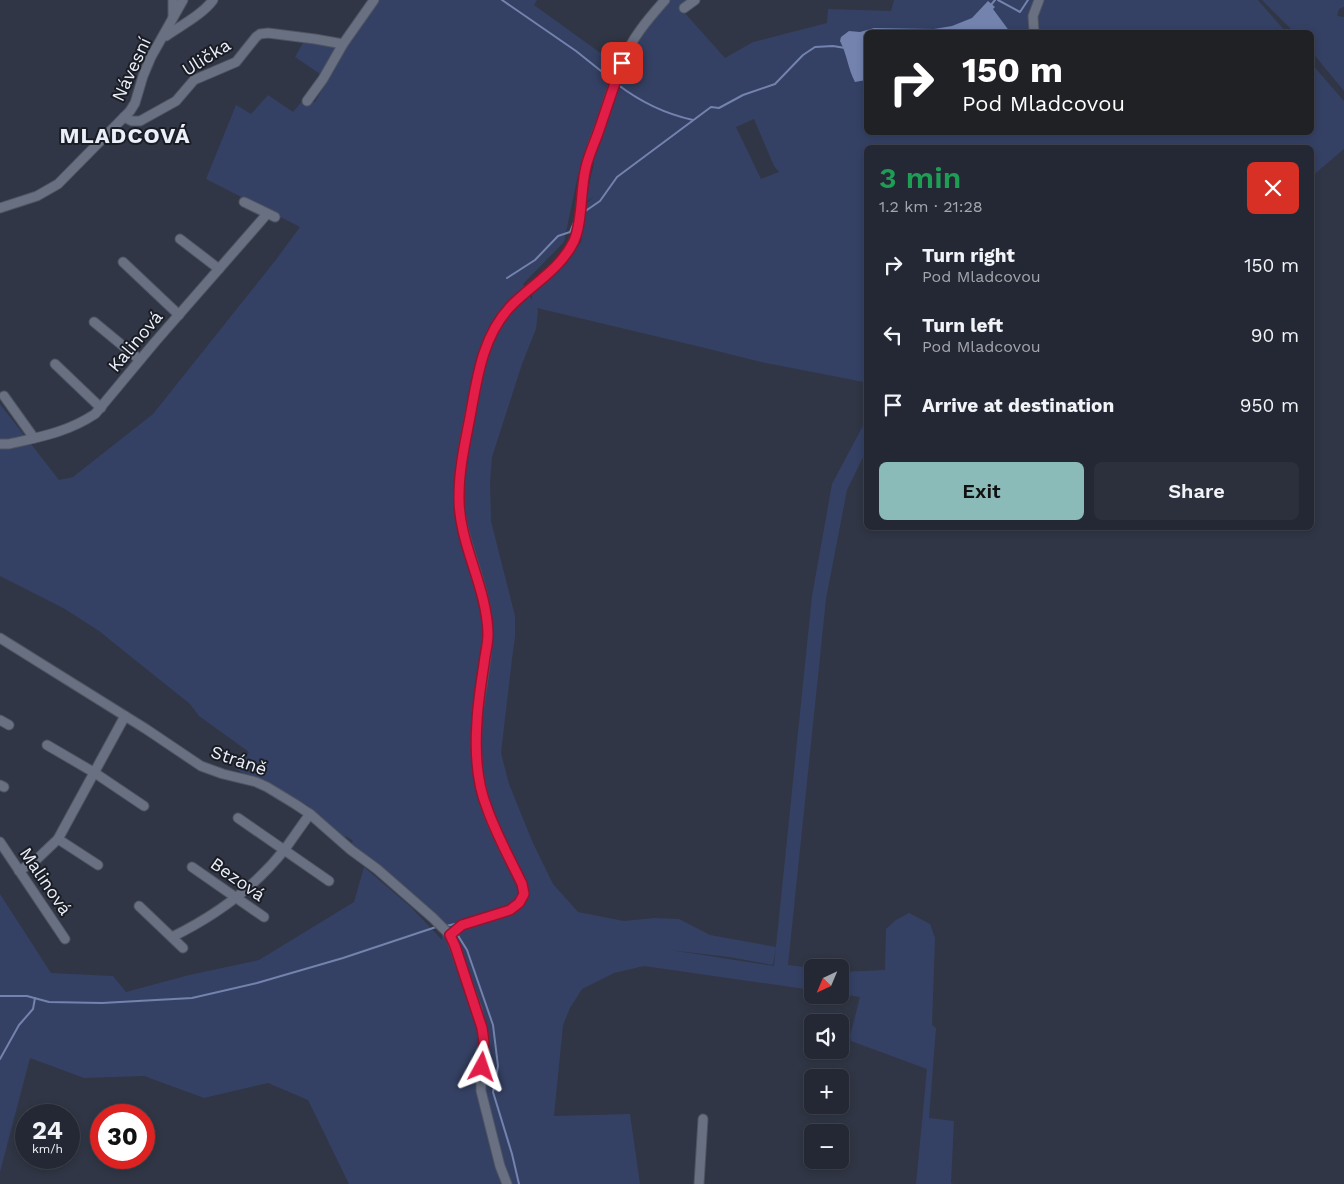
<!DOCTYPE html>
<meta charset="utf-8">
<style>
:root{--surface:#242834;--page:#2c303c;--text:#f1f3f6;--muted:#a3a6ac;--line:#41444f;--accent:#8bbbb9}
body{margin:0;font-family:"Work Sans",sans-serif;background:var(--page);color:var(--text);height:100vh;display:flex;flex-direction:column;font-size:19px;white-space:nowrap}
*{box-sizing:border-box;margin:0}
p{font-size:16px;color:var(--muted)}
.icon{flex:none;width:28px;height:28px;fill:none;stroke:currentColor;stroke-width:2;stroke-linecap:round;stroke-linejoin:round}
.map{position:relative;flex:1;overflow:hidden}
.details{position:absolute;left:864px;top:145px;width:450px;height:385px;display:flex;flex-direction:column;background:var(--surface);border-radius:8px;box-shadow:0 2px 8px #0003,0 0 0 1px var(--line)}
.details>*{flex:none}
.top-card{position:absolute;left:864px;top:30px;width:450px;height:105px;border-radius:8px;box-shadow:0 2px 8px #0003,0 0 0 1px var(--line);background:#202124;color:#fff;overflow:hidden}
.needle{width:32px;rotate:224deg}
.tools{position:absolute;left:804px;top:959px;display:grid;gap:10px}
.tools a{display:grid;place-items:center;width:45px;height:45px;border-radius:8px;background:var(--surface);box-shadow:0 2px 8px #0003,0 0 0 1px var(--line);font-size:25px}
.speed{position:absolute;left:15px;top:1104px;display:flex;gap:10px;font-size:25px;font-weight:700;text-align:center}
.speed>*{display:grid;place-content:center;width:65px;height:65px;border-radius:50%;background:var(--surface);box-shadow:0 2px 8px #0003,0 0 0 1px var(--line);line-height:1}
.speed small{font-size:12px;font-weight:400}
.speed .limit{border:8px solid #d22;background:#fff;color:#111}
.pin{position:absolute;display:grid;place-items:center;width:42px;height:42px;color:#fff;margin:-21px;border-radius:10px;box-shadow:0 2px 8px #0006}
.me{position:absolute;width:55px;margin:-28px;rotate:5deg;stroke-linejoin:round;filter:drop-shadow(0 0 4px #0008)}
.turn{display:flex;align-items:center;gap:18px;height:105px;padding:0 15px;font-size:22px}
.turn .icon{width:65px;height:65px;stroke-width:2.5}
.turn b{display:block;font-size:35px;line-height:42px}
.round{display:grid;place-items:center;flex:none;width:52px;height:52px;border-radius:8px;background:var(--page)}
.head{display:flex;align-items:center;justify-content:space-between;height:85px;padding:0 15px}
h1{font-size:30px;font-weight:600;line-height:38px;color:#1e9e55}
.action{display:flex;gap:10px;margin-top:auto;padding:10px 15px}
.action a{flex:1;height:58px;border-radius:8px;background:var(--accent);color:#111;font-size:20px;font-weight:600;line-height:58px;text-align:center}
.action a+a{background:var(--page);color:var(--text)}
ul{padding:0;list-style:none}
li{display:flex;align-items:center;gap:15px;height:70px;padding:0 15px}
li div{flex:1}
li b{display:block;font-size:19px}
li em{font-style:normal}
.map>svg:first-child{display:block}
.green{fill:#354164;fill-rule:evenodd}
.water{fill:#7383ae}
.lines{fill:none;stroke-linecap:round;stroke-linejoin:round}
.stream{stroke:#7383ae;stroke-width:2}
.minor-casing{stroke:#4f5461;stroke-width:11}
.minor{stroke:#697082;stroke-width:9}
.route-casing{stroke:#92132f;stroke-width:12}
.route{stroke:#e11d48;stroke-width:9}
.labels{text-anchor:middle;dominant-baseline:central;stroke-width:4;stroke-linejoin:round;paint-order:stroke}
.street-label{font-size:18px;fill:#eaeff9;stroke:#1b1d25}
.district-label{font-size:22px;font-weight:bold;letter-spacing:1px;fill:#eaeff9;stroke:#1b1d25}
</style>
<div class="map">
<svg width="1344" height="1184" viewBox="0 0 1344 1184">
<rect width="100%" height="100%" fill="#303645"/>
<g class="green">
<path d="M379,0H537L534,5L613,62L606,98L601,106L578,175L564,242L523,284L532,300V295L567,263L581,242L586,204L594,196L585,203L594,163L592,160L620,79L642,33L670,0H692L683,7L684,12L725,58L753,42L827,23L828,9L891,11L894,0H1258L1286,32H866V132H1311V63L1344,101V149L1311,177V148H866V377L864,382L761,362L701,347L537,308L538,311L536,329L522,364L492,457L490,482L491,521L515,616V637L512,659L501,753L509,784L533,843L553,884L578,912L624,921L654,918L679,919L710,935L776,947L773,965L729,957L670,950L774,966L812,596L832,484L866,420V451L847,490L826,599L788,965L812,968V990L644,966L614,973L582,989L570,1008L563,1025L554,1116L630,1114L640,1184H349L308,1100L268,1083L204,1098L144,1076L84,1078L30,1058L0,1172V894L51,973L113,976L126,992L189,975L259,960L354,902L364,867L412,908L442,940V922L365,854L350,845L353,841L346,836L345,838L335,832L308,806L268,783L248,776L236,769V765H240L249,752L199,716L190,704L99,631L65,609L0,576V404L59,480L73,477L153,414L275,261L300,227L206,179L236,105L251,114L268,95L293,112L303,100L315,102L353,35ZM754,119L774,166L779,172L761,179L736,127Z"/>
<polygon points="1262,0 1344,0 1344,7 1339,9 1337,16 1344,17 1344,91 1311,51 1311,32 1294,32"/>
<polygon points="304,41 338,45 323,76 295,57"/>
<polygon points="909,913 930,924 935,938 932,1025 936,1028 929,1118 954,1121 951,1183 954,1184 916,1184 927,1069 851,1041 850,1036 860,997 840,994 840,972 885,970 886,929 896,920"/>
</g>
<path class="water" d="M988,1L995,7L993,9L1010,32H866V80L855,82C848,69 847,54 840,41L841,37L849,31L860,32L874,28L934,29L952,26L972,18Z"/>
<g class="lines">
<g class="stream">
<polyline points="502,0 576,51 611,79"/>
<polyline points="998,0 1020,12 1028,0"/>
<polyline points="990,6 995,0"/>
<path d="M617,84C639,101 666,114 693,120"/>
<polyline points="584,212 600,201 617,177 711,107 719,108 743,95 775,84 803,55 815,47 833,46 845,48"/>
<polyline points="507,278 535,260 558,236 570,232 575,220"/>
<polyline points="446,926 455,924"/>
<polyline points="457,934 467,950 493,1025 498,1066 493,1092 512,1154 519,1184"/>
<polyline points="0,996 27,996 49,1002 102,1003 192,998 257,983 343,958 436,927"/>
<polyline points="0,1059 19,1025 33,1009 35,998"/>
</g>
<defs>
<g id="minor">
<polyline points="684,8 695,0"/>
<polyline points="173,17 173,0"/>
<polyline points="1034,32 1033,16 1039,0"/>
<path d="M166,36C180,26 202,15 213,0"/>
<polyline points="307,101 323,79 343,44"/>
<polyline points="124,117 132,121 140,121 176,101 194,80 236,62 256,37 260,34 268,33 315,39 343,44 374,0"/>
<polyline points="244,202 275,217"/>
<polyline points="0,208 37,196 58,184 130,111 135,103 143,76 151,57 183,0"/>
<polyline points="180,239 219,269"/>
<polyline points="123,262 179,315"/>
<polyline points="94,322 140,360"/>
<polyline points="55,364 101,408"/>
<polyline points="4,396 34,438"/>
<path d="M0,444H9C40,437 68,432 95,414L155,342L267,214"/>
<polyline points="0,638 146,729 201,766 223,774 256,782 267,787 295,804 310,814 351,850 377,869 433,918 450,935 477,1009 485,1042 481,1082 481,1091 500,1166 507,1184"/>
<polyline points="0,720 9,725"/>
<polyline points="47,745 95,773 144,806"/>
<polyline points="0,785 4,787"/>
<polyline points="238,818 329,881"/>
<polyline points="0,842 65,939"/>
<polyline points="98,865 58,839 125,716"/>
<polyline points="192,867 264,917"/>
<polyline points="19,871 36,860 58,839"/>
<polyline points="139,906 183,948"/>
<path d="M450,935L462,925L510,910L519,903L524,893L522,884C510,859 494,833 486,806C477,778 475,749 477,721C480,689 490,651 487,621C484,587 469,556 462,523C454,485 464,447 471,409C476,387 479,365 487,344C492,331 500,318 510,307C530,285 564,268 575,238C583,216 580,190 586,167C590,150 597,134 603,117C609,99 614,81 622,63C631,39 648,19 665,0"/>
<path d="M172,937C215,916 255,887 285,849C293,838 301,826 310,814"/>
<polyline points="699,1184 703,1119"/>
</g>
</defs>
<use href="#minor" class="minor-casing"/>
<use href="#minor" class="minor"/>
</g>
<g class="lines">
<defs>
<path id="route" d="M482,1067L484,1042L482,1028L455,946L450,935L462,925L510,910L519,903L524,894L522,884C510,859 496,834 487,808C476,781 475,750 477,721C478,702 481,683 484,664C485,654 488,644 488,634C487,586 458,543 459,496C459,469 465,443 470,417C477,379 482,337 510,307C531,285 560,270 574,241C583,220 580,190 586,167C589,154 595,142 599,130C607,107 614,85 622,63"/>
</defs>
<use href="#route" class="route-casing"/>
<use href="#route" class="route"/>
</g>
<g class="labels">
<g class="street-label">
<text transform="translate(206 57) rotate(-32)">Ulička</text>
<text transform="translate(131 69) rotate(-65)">Návesní</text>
<text transform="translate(135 341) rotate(-50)">Kalinová</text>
<text transform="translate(239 760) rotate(19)">Stráně</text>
<text transform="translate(238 879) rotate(35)">Bezová</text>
<text transform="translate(46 881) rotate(56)">Malinová</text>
</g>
<g class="district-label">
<text x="125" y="135">MLADCOVÁ</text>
</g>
</g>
</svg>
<div class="tools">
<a><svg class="needle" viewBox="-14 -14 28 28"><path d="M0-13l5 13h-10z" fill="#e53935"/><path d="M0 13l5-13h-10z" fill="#a3a6ac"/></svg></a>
<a><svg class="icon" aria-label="sound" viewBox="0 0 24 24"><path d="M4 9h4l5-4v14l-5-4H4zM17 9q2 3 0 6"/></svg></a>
<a>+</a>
<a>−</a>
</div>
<div class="speed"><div>24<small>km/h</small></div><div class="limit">30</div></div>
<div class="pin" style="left:622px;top:63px;background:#d93025"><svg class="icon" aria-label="arrive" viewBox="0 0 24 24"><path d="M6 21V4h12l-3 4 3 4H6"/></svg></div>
<svg class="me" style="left:482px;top:1067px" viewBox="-20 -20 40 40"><path d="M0-17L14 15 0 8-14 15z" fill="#e11d48" stroke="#fff" stroke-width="4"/></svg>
<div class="top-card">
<div class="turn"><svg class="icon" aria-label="right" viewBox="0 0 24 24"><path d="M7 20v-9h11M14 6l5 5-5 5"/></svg><div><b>150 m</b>Pod Mladcovou</div></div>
</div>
<section class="details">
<div class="head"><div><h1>3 min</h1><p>1.2 km · 21:28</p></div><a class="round" style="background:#d93025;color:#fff"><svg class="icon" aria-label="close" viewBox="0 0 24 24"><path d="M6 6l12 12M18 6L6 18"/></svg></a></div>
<ul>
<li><svg class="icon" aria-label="right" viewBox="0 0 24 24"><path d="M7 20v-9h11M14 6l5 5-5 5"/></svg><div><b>Turn right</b><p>Pod Mladcovou</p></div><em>150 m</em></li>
<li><svg class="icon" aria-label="left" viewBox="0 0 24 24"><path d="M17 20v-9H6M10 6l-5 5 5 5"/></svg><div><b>Turn left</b><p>Pod Mladcovou</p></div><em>90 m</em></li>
<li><svg class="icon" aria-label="arrive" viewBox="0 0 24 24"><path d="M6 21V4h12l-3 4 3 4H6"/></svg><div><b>Arrive at destination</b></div><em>950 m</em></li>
</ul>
<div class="action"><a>Exit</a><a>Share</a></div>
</section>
</div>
